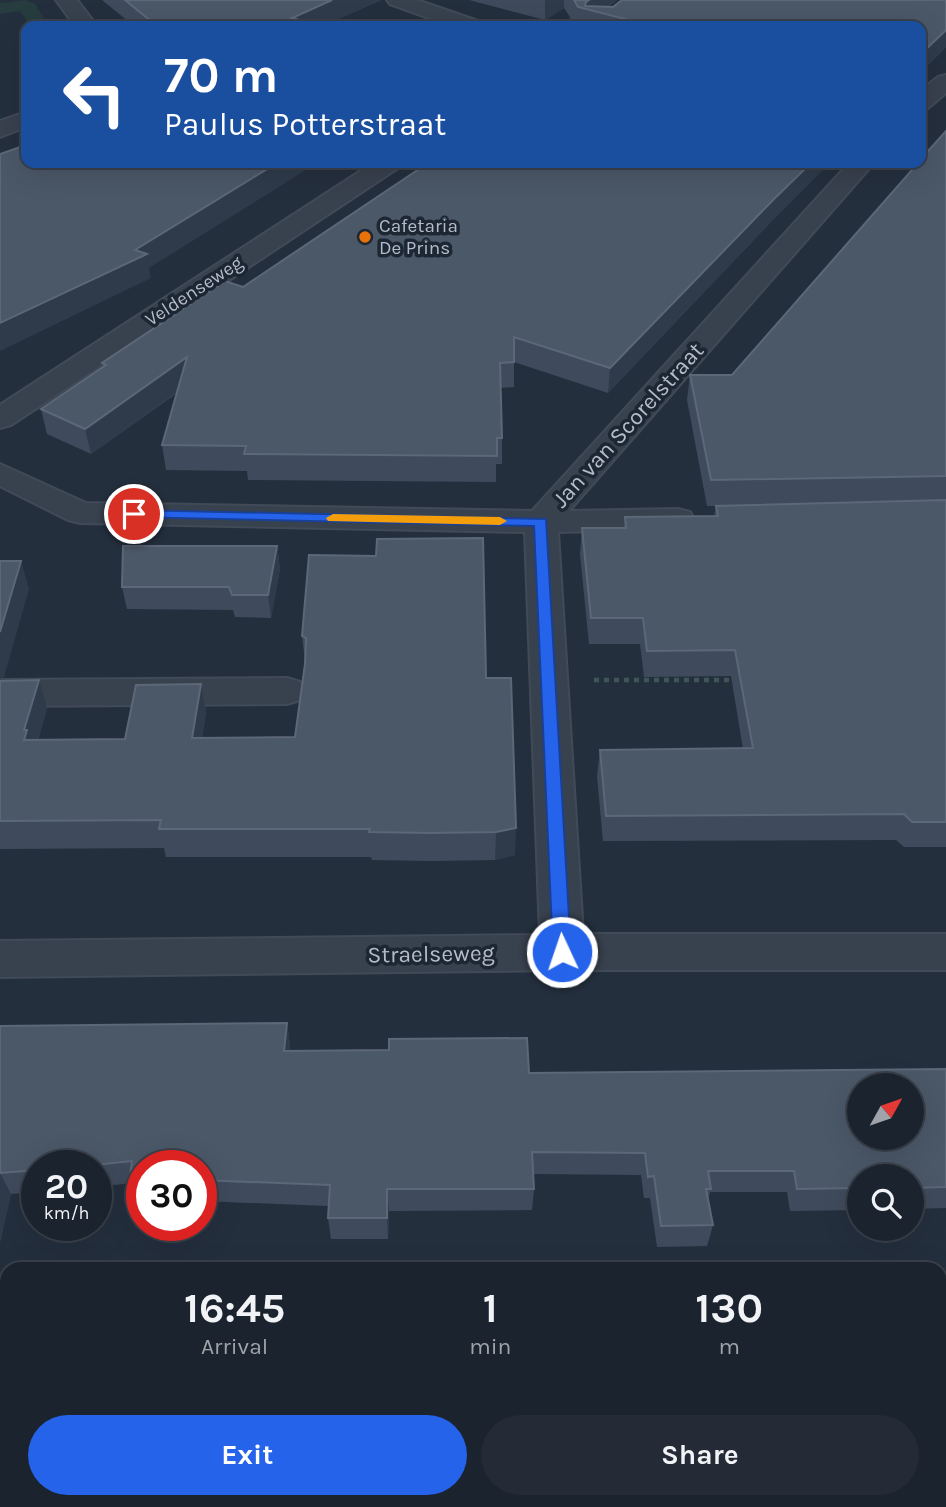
<!DOCTYPE html>
<style>
:root{--surface:#1b232e;--page:#242b36;--text:#f1f3f6;--muted:#a0a4aa;--line:#39404a;--accent:#2563eb}
body{margin:0;font-family:Karla,sans-serif;background:var(--page);color:var(--text);height:100vh;display:flex;flex-direction:column;font-size:26px;white-space:nowrap}
*{box-sizing:border-box;margin:0}
p{font-size:23px;color:var(--muted)}
.icon{flex:none;width:38px;height:38px;fill:none;stroke:currentColor;stroke-width:2;stroke-linecap:round;stroke-linejoin:round}
.map{position:relative;flex:1;overflow:hidden}
.drawer{position:absolute;left:0px;top:1262px;width:947px;height:247px;display:flex;flex-direction:column;background:var(--surface);border-radius:21px 21px 0 0;box-shadow:0 7px 28px #0002,0 0 0 2px var(--line)}
.drawer>*{flex:none}
.top-card{position:absolute;left:21px;top:21px;width:905px;height:147px;border-radius:14px;box-shadow:0 7px 28px #0002,0 0 0 2px var(--line);background:#1a4fa0;color:#fff;overflow:hidden}
.needle{width:46px;rotate:50deg}
.buttons{position:absolute;left:847px;top:1073px;display:grid;gap:14px}
.buttons a{display:grid;place-items:center;width:77px;height:77px;border-radius:50%;background:var(--surface);box-shadow:0 7px 28px #0002,0 0 0 2px var(--line);font-size:35px}
.speed{position:absolute;left:21px;top:1150px;display:flex;gap:14px;font-size:35px;font-weight:700;text-align:center}
.speed>*{display:grid;place-content:center;width:91px;height:91px;border-radius:50%;background:var(--surface);box-shadow:0 7px 28px #0002,0 0 0 2px var(--line);line-height:1}
.speed small{font-size:18px;font-weight:400}
.speed .limit{border:10px solid #d22;background:#fff;color:#111}
.pin{position:absolute;display:grid;place-items:center;width:60px;height:60px;color:#fff;margin:-30px;border:4px solid #fff;border-radius:50%;box-shadow:0 2px 7px #0007}
.me{position:absolute;width:77px;margin:-38px;rotate:357deg;stroke-linejoin:round;filter:drop-shadow(0 0 5px #0008)}
.turn{display:flex;align-items:center;gap:24px;height:147px;padding:0 28px;font-size:32px}
.turn .icon{width:91px;height:91px;stroke-width:2.5}
.turn b{display:block;font-size:49px;line-height:60px}
.eta{display:flex;justify-content:space-evenly;align-items:center;height:119px;text-align:center}
.eta b{font-size:42px;font-weight:700;line-height:49px}
.primary-button{display:flex;gap:14px;margin-top:auto;padding:14px 28px}
.primary-button a{flex:1;height:80px;border-radius:42px;background:var(--accent);color:#fff;font-size:28px;font-weight:700;line-height:80px;text-align:center}
.primary-button a+a{background:var(--page);color:var(--text)}
.map>svg:first-child{display:block}
.green{fill:#263c3f}
.lines{fill:none;stroke-linecap:round;stroke-linejoin:round}
.minor-casing{stroke:#414a57;stroke-width:4}
.path-far1{stroke:#3f5557;stroke-width:2.5;stroke-dasharray:3.5 3.5;stroke-linecap:butt}
.path{stroke:#3f5557;stroke-width:4.5;stroke-dasharray:5 5;stroke-linecap:butt}
.minor{fill:#38414e;fill-rule:evenodd}
.wall{fill:#3f4b5c}
.shaded-wall{fill:#2f3b4b}
.building{fill:#4b5868;stroke:#5c6777;stroke-width:2;fill-rule:evenodd}
.route{fill:#2563eb;stroke:#184099;stroke-width:2}
.slow{fill:#f59e0b}
.food-dot{fill:#e8710a;stroke:#1d2633;stroke-width:2.5}
.labels{text-anchor:middle;dominant-baseline:central;stroke-width:7;stroke-linejoin:round;paint-order:stroke}
.far-poi-label{font-size:19px;fill:#b4bcc9;stroke:#1d2633;text-anchor:start}
.far-street-label{font-size:19px;fill:#b4bcc9;stroke:#1d2633}
.street-label{font-size:23px;fill:#b4bcc9;stroke:#1d2633}
</style>
<div class="map">
<svg width="946" height="1507" viewBox="0 0 946 1507">
<rect width="100%" height="100%" fill="#242f3e"/>
<polygon class="green" points="25,0 35,4 49,26 31,26 20,11 0,14 0,3"/>
<g class="lines">
<defs>
<g id="minor">
<polygon points="56,0 77,0 97,26 75,26"/>
<polygon points="387,0 417,0 478,21 481,26 451,26 390,4"/>
<polygon points="946,75 946,93 928,108 920,110 920,91 938,77"/>
<polygon points="26,112 26,127 0,137 0,121"/>
<polygon points="373,163 401,163 398,168 11,425 0,428 0,405"/>
<polygon points="849,163 874,163 569,511 678,509 690,512 694,519 690,526 678,529 558,532 583,934 946,934 946,970 562,970 0,977 0,941 540,935 525,532 80,523 68,520 0,486 0,464 86,503 532,511"/>
<polygon points="287,678 300,682 306,691 300,700 287,704 0,706 0,680"/>
<polygon points="940,1425 946,1425 946,1481 940,1480"/>
</g>
</defs>
<use href="#minor" class="minor-casing"/>
<polyline class="path-far1" points="558,26 575,16"/>
<polyline class="path" points="594,680 736,680"/>
<use href="#minor" class="minor"/>
</g>
<g class="wall">
<polygon points="102,0 381,0 323,26 134,26"/>
<polygon points="469,0 617,0 608,7 613,7 622,0 946,0 946,47 920,73 920,26 576,26 564,8 545,20"/>
<polygon points="946,131 946,847 904,847 896,840 603,841 597,776 600,750 743,749 731,676 644,677 640,644 589,644 580,554 582,528 624,528 625,517 714,516 716,506 707,506 687,400 690,375 732,375"/>
<polygon points="770,223 608,393 514,362 514,387 500,388 502,438 502,464 496,464 496,482 248,480 247,471 166,470 162,445 177,393 91,454 47,434 41,409 102,367 102,363 243,287"/>
<polygon points="277,546 280,569 271,618 235,617 233,610 127,609 122,587"/>
<polygon points="302,636 486,678 515,855 495,860 432,861 372,860 371,857 166,857 164,848 0,849 0,681 47,708 38,740 125,739 201,684 206,712 202,738 295,737 305,661"/>
<polygon points="287,1023 290,1046 290,1051 529,1073 946,1069 946,1208 912,1209 912,1176 859,1176 859,1210 790,1211 787,1192 710,1192 708,1200 713,1225 707,1246 657,1247 650,1198 644,1198 641,1175 533,1174 534,1189 532,1210 389,1211 388,1239 331,1239 328,1218 328,1206 201,1201 201,1166 142,1166 142,1198 137,1198 132,1183 96,1187 96,1166 37,1166 37,1192 11,1194 0,1242 0,1026"/>
<polygon points="0,1420 7,1420 7,1502 40,1502 39,1507 0,1507"/>
<polygon points="599,1502 680,1502 681,1507 599,1507"/>
</g>
<g class="shaded-wall">
<polygon points="332,0 381,0 323,26 292,18"/>
<polygon points="545,0 564,0 564,8 545,20"/>
<polygon points="589,0 617,0 600,12 585,9 586,2"/>
<polygon points="946,30 946,47 920,73 920,55"/>
<polygon points="277,163 317,163 149,268 151,278 0,351 0,323 135,250"/>
<polygon points="811,163 830,163 770,223 608,393 610,368 774,199"/>
<polygon points="187,357 191,382 91,454 85,429"/>
<polygon points="277,546 280,569 271,618 268,595"/>
<polygon points="21,561 29,589 4,677 0,679 0,632"/>
<polygon points="39,680 47,708 34,753 24,740 24,730"/>
<polygon points="201,684 206,712 198,766 192,738"/>
<polygon points="516,828 515,855 495,860 496,832"/>
<polygon points="287,1023 290,1046 288,1074 284,1051"/>
<polygon points="0,1173 11,1194 0,1242"/>
<polygon points="387,1189 389,1211 388,1239 387,1218"/>
<polygon points="2,1308 7,1317 7,1355 0,1388 0,1317"/>
<polygon points="35,1502 40,1502 39,1507 38,1507"/>
<polygon points="243,1502 251,1502 251,1507 242,1507"/>
</g>
<g class="building">
<polygon points="125,0 332,0 292,18 322,26 157,26"/>
<polygon points="574,0 589,0 586,2 585,6 613,7 622,0 946,0 946,30 920,55 920,26 630,26 637,22 578,7"/>
<polygon points="946,131 946,476 711,480 690,375 732,375 918,163 920,163 920,160"/>
<polygon points="26,145 26,163 277,163 135,250 147,254 0,323 0,154"/>
<polygon points="428,163 811,163 774,199 610,368 514,337 514,362 500,363 502,438 497,438 497,456 244,454 246,446 162,445 187,357 85,429 41,409 106,365 102,363 225,281 243,287"/>
<polygon points="946,500 946,822 912,822 904,814 606,816 600,750 753,748 735,650 647,651 643,618 591,618 582,528 626,528 625,517 718,516 716,506"/>
<polygon points="483,538 486,678 511,678 516,828 496,832 431,833 369,832 370,829 159,829 161,820 0,821 0,681 39,680 24,730 27,730 24,740 125,739 136,685 201,684 192,738 295,737 305,664 306,638 302,636 309,555 376,556 377,539"/>
<polygon points="123,546 277,546 268,595 232,595 229,587 122,587"/>
<polygon points="0,561 21,561 0,632"/>
<path d="M287,1023L284,1051L389,1050V1039L527,1038L529,1073L946,1069V1187L912,1188V1176H859V1188L797,1189L794,1171H708L711,1189H706L713,1225L661,1226L654,1176L648,1177L645,1153L532,1152L534,1189H387V1218H328L330,1185L201,1180V1166H142V1177H130L132,1161L84,1166H37V1170L0,1173V1174V1026ZM859,1085H912V1138H859Z"/>
<rect x="0" y="1420" width="7" height="71"/>
<polygon points="175,1502 243,1502 242,1507 175,1507"/>
<polygon points="604,1502 680,1502 681,1507 604,1507"/>
</g>
<polygon class="route" points="134,510 546,519 571,952 568,957 562,960 556,957 553,952 534,526 129,517 129,511"/>
<polygon class="slow" points="333,514 500,517 507,521 500,525 328,521 326,518"/>
<circle class="food-dot" cx="365" cy="237" r="7"/>
<g class="labels">
<g class="far-poi-label">
<text x="379" y="226">Cafetaria<tspan x="379" dy="22">De Prins</tspan></text>
</g>
<g class="far-street-label">
<text transform="translate(194 291) rotate(-33)">Veldenseweg</text>
</g>
<g class="street-label">
<text transform="translate(628 425) rotate(-48)">Jan van Scorelstraat</text>
<text transform="translate(431 954) rotate(-1)">Straelseweg</text>
</g>
</g>
</svg>
<div class="buttons">
<a><svg class="needle" viewBox="-14 -14 28 28"><path d="M0-13l5 13h-10z" fill="#e53935"/><path d="M0 13l5-13h-10z" fill="#a0a4aa"/></svg></a>
<a><svg class="icon" aria-label="search" viewBox="0 0 24 24"><circle cx="10" cy="10" r="6"/><path d="M15 15l6 6"/></svg></a>
</div>
<div class="speed"><div>20<small>km/h</small></div><div class="limit">30</div></div>
<div class="pin" style="left:134px;top:514px;background:#d93025"><svg class="icon" aria-label="arrive" viewBox="0 0 24 24"><path d="M6 21V4h12l-3 4 3 4H6"/></svg></div>
<svg class="me" style="left:562px;top:952px" viewBox="-20 -20 40 40"><circle r="17" fill="#2563eb" stroke="#fff" stroke-width="3"/><path d="M0-11L8 9 0 5-8 9z" fill="#fff"/></svg>
<div class="top-card">
<div class="turn"><svg class="icon" aria-label="left" viewBox="0 0 24 24"><path d="M17 20v-9H6M10 6l-5 5 5 5"/></svg><div><b>70 m</b>Paulus Potterstraat</div></div>
</div>
<section class="drawer">
<div class="eta">
<div><b>16:45</b><p>Arrival</p></div>
<div><b>1</b><p>min</p></div>
<div><b>130</b><p>m</p></div>
</div>
<div class="primary-button"><a>Exit</a><a>Share</a></div>
</section>
</div>
